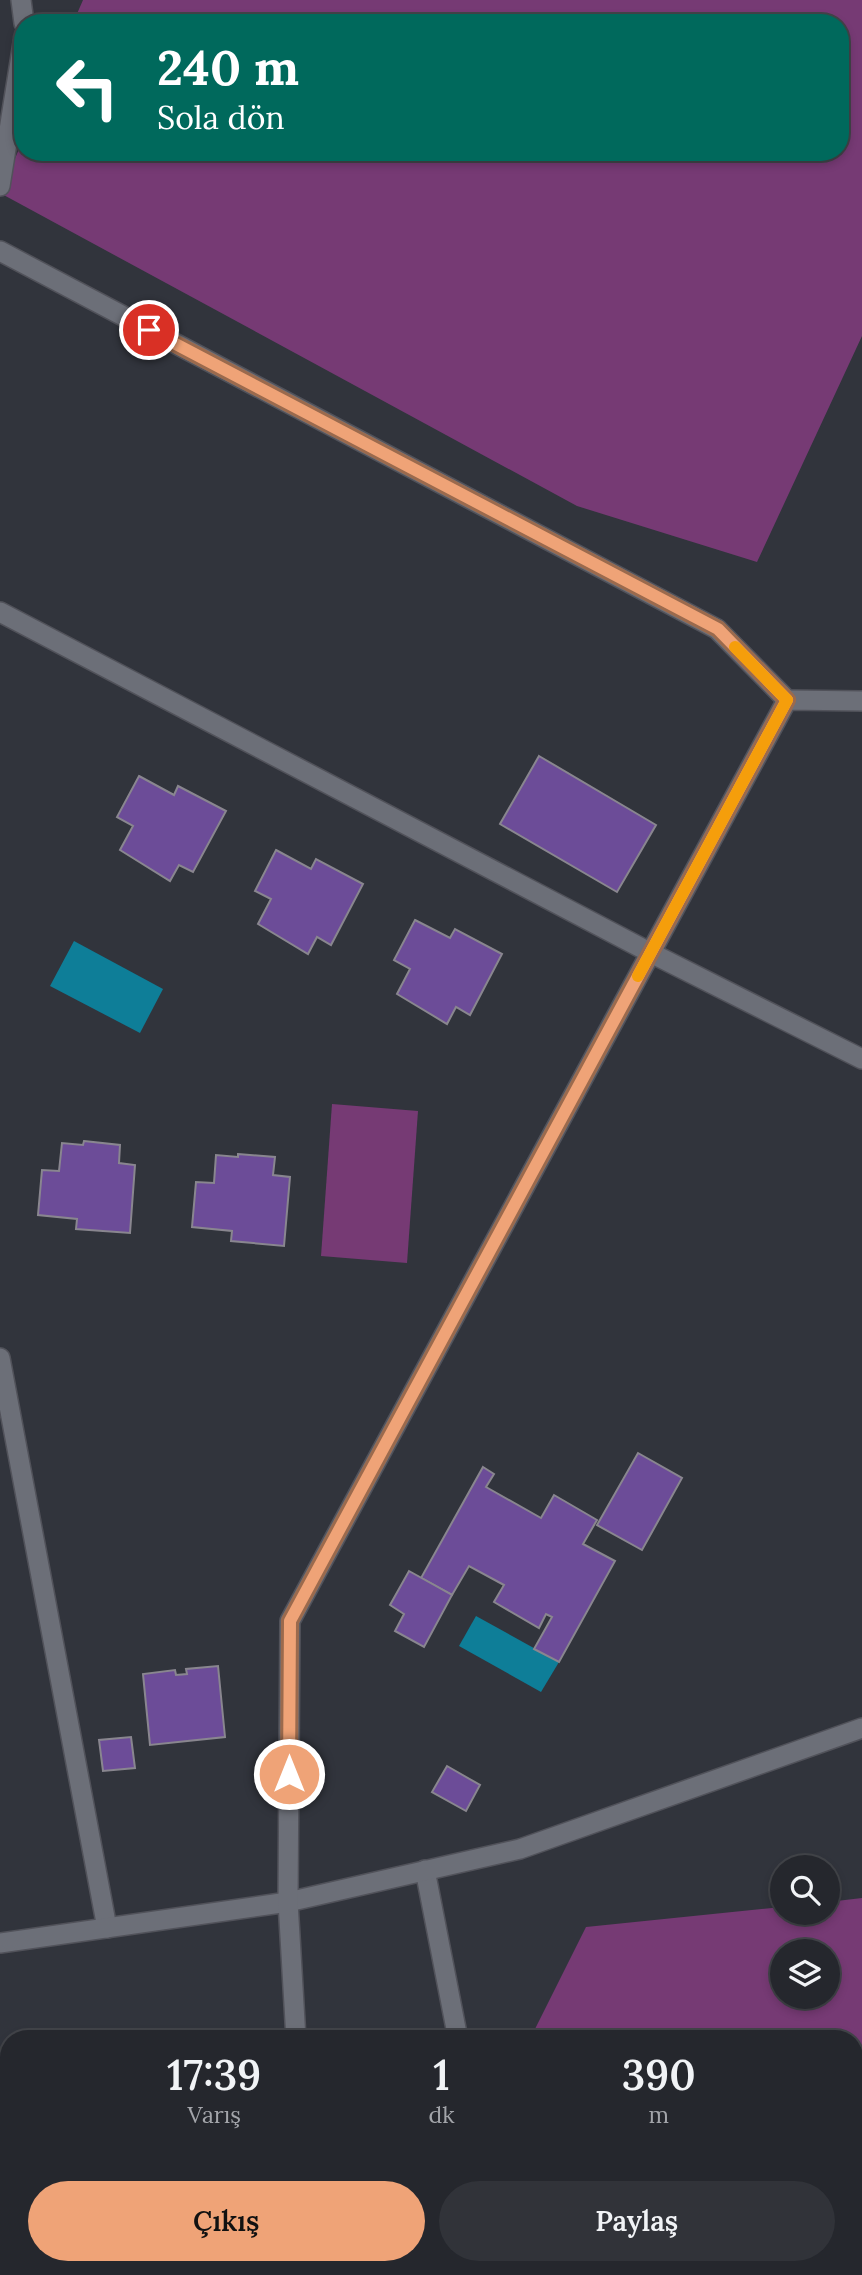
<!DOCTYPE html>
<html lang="tr">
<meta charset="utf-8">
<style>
:root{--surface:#25272d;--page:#313339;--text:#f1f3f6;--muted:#a3a5aa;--line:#424449;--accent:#efa377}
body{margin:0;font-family:Lora,serif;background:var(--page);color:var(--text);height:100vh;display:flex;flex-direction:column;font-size:26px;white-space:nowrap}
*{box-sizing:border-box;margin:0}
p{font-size:23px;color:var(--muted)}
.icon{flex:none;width:38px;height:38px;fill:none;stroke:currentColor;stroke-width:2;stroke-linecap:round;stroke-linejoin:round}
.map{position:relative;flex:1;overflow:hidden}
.sheet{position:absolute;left:0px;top:2030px;width:863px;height:245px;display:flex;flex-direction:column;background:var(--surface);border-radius:28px 28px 0 0;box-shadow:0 4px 10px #0003,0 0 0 2px var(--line)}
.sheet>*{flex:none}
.guide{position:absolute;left:14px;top:14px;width:835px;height:147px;border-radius:28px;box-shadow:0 4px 10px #0003,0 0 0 2px var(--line);background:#00695c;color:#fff;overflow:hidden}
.tools{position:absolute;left:770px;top:1855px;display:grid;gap:14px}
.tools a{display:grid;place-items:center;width:70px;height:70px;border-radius:50%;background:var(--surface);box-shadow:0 4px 10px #0003,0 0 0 2px var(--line);font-size:35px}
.pin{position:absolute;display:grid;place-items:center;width:60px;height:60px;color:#fff;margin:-30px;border:4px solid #fff;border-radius:50%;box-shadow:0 2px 7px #0007}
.me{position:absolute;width:77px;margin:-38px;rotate:0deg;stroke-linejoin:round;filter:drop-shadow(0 0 5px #0008)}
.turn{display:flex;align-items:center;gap:24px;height:147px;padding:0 28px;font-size:32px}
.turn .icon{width:91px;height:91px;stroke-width:2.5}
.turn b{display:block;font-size:49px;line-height:60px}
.eta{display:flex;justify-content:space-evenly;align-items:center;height:119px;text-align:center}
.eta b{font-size:42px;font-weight:600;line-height:49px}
.button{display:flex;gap:14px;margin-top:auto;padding:14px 28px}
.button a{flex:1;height:80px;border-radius:42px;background:var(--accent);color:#111;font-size:28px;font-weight:600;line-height:80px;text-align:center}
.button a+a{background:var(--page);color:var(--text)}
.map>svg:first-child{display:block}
.green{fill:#763a74;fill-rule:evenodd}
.water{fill:#0e7e98}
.building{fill:#6c4c98;stroke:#89868f;stroke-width:2}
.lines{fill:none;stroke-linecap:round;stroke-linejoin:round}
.service-casing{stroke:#51525a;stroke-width:22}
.minor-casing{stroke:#51525a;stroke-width:22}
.service{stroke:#6c6f78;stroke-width:19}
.minor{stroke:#6c6f78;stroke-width:19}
.route-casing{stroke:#9b6a4d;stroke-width:18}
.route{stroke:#efa377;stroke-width:12}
.slow{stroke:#f59e0b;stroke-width:12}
</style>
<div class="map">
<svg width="862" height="2275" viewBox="0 0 862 2275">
<rect width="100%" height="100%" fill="#31343c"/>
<g class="green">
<polygon points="83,0 862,0 862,336 757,562 577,506 0,193 23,140 23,152 840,152 840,23 73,23"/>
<polygon points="332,1104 418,1111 407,1263 321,1256"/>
<path d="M862,1898V2275H595L590,2266H854V2039H530L586,1927L782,1907V1913H828V1902ZM782,1951H828V1997H782Z"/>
</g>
<g class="water">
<polygon points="74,941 163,989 140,1033 50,986"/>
<polygon points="476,1616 559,1662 541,1692 459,1646"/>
</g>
<g class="building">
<polygon points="539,756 656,825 617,892 500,824"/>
<polygon points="139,776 174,795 178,786 226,811 193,872 179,865 170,881 120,850 133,826 117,817"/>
<polygon points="276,850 311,869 316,859 363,884 331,945 317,937 308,954 258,924 271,899 255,891"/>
<polygon points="415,920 450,938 455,929 502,954 470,1015 456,1007 447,1024 397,994 410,969 394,960"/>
<polygon points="84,1141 120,1145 119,1163 135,1165 130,1233 76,1229 77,1219 38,1215 42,1170 59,1171 62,1143 83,1145"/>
<polygon points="238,1154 275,1157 273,1175 290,1177 284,1246 231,1241 232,1231 192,1227 196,1182 214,1183 216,1155 238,1157"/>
<polygon points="638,1453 682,1478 642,1550 597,1525"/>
<polygon points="483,1467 494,1474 486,1487 541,1518 554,1495 597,1520 583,1544 615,1561 559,1662 534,1649 552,1617 546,1614 539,1628 494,1602 504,1585 469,1566 452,1595 421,1578"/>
<polygon points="409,1571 452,1595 424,1647 395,1631 404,1614 390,1605"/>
<polygon points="218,1666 225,1737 150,1745 143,1674 175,1670 176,1675 187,1674 186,1669"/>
<polygon points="131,1737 135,1768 103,1771 99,1740"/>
<polygon points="447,1766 480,1785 466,1811 432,1792"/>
</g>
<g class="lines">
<defs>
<g id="service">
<polyline points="21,0 24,23"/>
<polyline points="0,186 23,43"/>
</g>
<g id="minor">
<polyline points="0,251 717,629 787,700"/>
<polyline points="0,612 651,953 862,1059"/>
<polyline points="0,1358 107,1928"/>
<polyline points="425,1870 458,2039"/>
<polyline points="0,1943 288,1902 520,1849 862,1728"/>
<polyline points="296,2039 288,1902 290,1621 787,700 862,701"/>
<polyline points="308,2266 309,2275"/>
<polyline points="545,2266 549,2275"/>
</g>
</defs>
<use href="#service" class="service-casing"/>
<use href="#minor" class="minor-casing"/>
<use href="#service" class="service"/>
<use href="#minor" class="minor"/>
</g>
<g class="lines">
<defs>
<polyline id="route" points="149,330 718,629 787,700 290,1621 289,1774"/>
</defs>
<use href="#route" class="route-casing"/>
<use href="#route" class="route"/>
<polyline class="slow" points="638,976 787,700 735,647"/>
</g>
</svg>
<div class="tools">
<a><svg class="icon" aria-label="search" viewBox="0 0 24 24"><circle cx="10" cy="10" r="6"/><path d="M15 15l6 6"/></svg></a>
<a><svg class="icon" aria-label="layers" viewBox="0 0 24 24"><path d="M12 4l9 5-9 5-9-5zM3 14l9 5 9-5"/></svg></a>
</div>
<div class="pin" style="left:149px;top:330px;background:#d93025"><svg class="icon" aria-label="arrive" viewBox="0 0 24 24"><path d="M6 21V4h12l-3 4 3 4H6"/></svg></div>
<svg class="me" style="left:289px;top:1774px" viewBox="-20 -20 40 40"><circle r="17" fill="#efa377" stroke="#fff" stroke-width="3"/><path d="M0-11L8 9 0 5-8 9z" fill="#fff"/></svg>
<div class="guide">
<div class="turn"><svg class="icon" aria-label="left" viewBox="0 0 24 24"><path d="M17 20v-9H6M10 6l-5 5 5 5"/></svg><div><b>240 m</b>Sola dön</div></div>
</div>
<section class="sheet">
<div class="eta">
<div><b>17:39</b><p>Varış</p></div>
<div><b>1</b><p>dk</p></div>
<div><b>390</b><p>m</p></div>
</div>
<div class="button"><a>Çıkış</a><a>Paylaş</a></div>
</section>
</div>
